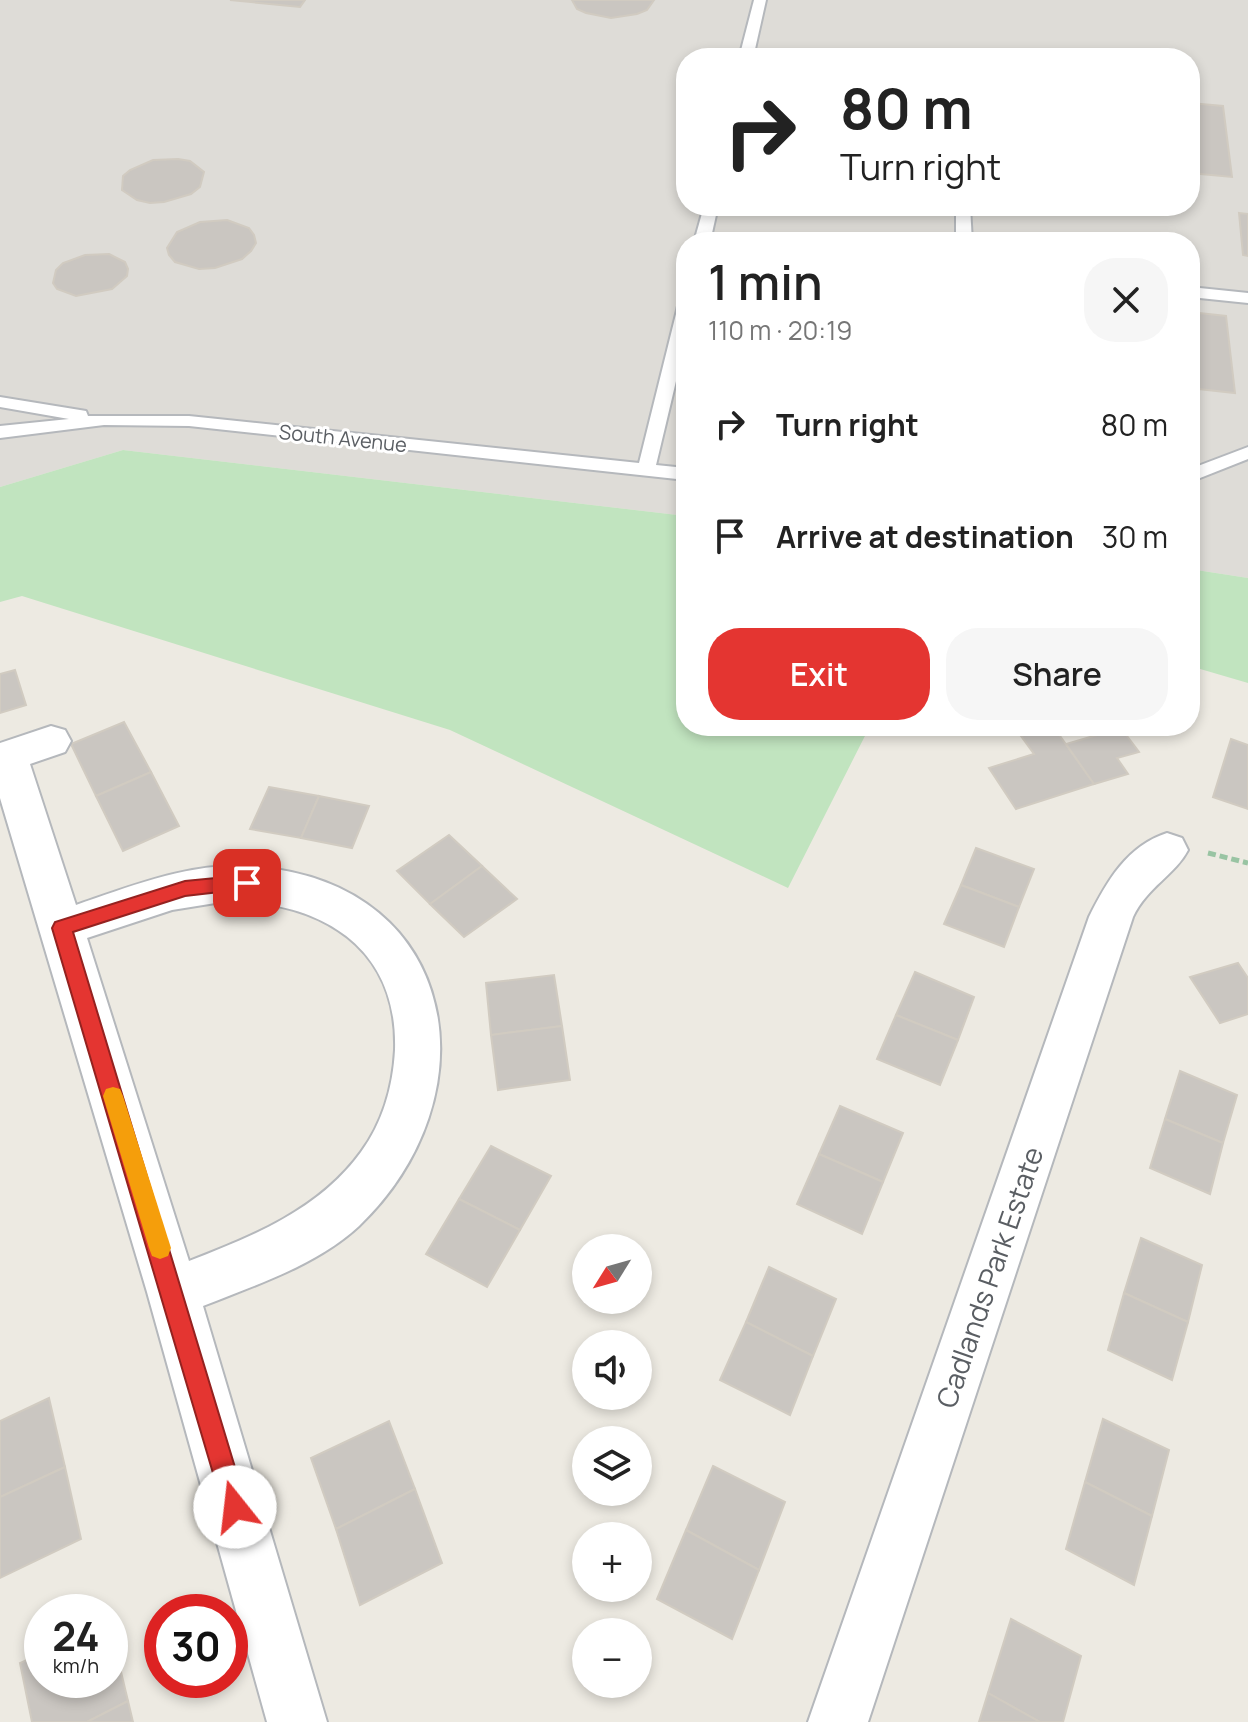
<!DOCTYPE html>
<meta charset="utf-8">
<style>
:root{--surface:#fff;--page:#f6f6f6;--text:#222;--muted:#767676;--accent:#e43531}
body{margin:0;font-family:Manrope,sans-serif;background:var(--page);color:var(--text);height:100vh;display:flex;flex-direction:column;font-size:30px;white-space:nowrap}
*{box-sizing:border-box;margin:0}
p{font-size:26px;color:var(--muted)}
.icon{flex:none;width:44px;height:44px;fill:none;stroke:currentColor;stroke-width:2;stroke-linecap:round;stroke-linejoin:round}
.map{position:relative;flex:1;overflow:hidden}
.drawer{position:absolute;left:676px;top:232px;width:524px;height:504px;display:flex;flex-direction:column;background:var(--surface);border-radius:32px;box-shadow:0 4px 12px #0003}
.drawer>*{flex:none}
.guide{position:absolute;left:676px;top:48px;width:524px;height:168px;border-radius:32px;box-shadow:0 4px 12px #0003;background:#fff;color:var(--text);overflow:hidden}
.needle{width:52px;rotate:233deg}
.controls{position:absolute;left:572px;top:1234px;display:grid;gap:16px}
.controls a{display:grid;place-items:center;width:80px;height:80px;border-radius:50%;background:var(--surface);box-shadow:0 4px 12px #0003;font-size:40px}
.speed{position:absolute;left:24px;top:1594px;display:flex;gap:16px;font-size:40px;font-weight:700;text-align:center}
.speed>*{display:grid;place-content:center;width:104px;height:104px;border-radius:50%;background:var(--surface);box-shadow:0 4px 12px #0003;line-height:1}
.speed small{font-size:20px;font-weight:400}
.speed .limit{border:12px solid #d22;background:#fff;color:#111}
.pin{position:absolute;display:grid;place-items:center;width:68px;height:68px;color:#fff;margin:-34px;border-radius:16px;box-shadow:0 4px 12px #0006}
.me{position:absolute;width:88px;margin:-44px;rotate:344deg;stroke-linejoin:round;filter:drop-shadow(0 0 6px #0008)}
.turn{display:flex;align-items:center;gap:28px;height:168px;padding:0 32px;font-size:36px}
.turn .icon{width:104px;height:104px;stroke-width:2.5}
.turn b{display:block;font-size:56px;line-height:68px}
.round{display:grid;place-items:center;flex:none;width:84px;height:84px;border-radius:32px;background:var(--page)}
.summary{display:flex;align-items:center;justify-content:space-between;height:136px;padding:0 32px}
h1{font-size:48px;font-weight:600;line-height:60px}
.action{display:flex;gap:16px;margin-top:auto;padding:16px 32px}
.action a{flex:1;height:92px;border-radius:32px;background:var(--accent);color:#fff;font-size:32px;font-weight:600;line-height:92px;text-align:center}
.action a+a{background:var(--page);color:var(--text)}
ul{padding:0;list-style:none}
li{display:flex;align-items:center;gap:24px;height:112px;padding:0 32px}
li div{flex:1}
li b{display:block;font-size:30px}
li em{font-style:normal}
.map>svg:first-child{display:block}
.industrial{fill:#dedcd7;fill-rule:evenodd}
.green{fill:#c1e4bf}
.building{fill:#cac6c1;stroke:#d1cbc1;stroke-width:2}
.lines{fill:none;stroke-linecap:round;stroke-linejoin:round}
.lane-casing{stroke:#b5b8bc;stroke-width:4}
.street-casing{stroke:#b5b8bc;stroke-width:4}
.path{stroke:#99c4a3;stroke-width:5;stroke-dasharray:8 4;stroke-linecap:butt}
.lane{fill:#fff;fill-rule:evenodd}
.street{fill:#fff;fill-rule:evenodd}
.route{fill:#e43531;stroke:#942220;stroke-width:2}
.slow{fill:#f59e0b}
.labels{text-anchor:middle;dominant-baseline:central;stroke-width:6;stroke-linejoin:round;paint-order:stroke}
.far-street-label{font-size:20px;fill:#5a5e63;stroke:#fff}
.near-street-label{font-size:28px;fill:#5a5e63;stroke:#fff}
</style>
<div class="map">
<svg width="1248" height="1722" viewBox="0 0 1248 1722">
<rect width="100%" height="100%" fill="#edeae2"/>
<path class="industrial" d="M0,0H1248V578L1190,569V242H686V516L123,450L0,487ZM686,58H1190V206H686Z"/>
<g class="green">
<polygon points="123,450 686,516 686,726 870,726 788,888 450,730 22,596 0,602 0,487"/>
<polygon points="1190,569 1248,578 1248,683 1190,666"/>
</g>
<g class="building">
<polygon points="230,0 305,0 300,7"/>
<polygon points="572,0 654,0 647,10 637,14 611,18 586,13 577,9"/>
<polygon points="1190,103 1223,106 1232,177 1190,173"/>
<polygon points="178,159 190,161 204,172 200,187 191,194 164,202 150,203 137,200 122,190 123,176 130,170 153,160"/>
<polygon points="1239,213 1248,214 1248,256 1243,255"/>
<polygon points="227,220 249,228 254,235 256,243 251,251 242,259 215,268 199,269 175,262 169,255 167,248 177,232 200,222"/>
<polygon points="109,254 125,262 128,269 127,276 112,289 76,296 57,289 53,283 56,270 63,263 85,255"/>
<polygon points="1190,312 1226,316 1235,393 1190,388"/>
<polygon points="15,670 26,705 0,713 0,674"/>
<polygon points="124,722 151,772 96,796 71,744"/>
<polygon points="1053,726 1094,784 1016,809 989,768 1034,754 1021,736"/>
<polygon points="1121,728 1139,752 1117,758 1128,774 1094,784 1066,744"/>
<polygon points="1231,739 1248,745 1248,809 1213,797"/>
<polygon points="151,772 179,826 123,851 96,796"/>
<polygon points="269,787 319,796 301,838 250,829"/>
<polygon points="319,796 369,806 352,848 301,838"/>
<polygon points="449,835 482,866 430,904 397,871"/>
<polygon points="976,848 1034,869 1019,907 961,885"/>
<polygon points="482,866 517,899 464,937 430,904"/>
<polygon points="961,885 1019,907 1004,947 944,924"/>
<polygon points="1238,963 1248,978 1248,1014 1220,1023 1190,977"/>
<polygon points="915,972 974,997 958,1040 896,1015"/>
<polygon points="554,975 562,1026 491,1035 486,983"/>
<polygon points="896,1015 958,1040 940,1085 877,1059"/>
<polygon points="562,1026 570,1080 498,1090 491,1035"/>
<polygon points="1180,1071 1237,1095 1223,1143 1165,1119"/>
<polygon points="840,1106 903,1133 883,1182 819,1154"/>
<polygon points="1165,1119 1223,1143 1210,1194 1150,1168"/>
<polygon points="491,1146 551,1176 520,1230 459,1199"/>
<polygon points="819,1154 883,1182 862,1234 797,1204"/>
<polygon points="459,1199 520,1230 487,1287 426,1254"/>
<polygon points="1141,1238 1202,1265 1188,1322 1124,1293"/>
<polygon points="769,1267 836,1299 813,1356 746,1322"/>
<polygon points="1124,1293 1188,1322 1172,1380 1108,1350"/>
<polygon points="746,1322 813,1356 790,1415 720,1380"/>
<polygon points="49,1398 65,1467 0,1497 0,1421"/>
<polygon points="1103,1419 1169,1450 1152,1516 1085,1482"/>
<polygon points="389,1421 415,1489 336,1529 311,1458"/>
<polygon points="713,1466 785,1502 759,1570 686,1530"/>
<polygon points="65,1467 81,1539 0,1578 0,1497"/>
<polygon points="1085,1482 1152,1516 1134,1585 1066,1549"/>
<polygon points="415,1489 442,1563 360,1605 336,1529"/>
<polygon points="686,1530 759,1570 732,1639 657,1599"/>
<polygon points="1011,1619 1081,1656 1063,1722 1040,1722 988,1693"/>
<polygon points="110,1626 128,1701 87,1722 32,1722 20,1663 42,1653 42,1680 110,1680"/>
<polygon points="988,1693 1040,1722 979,1722"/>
<polygon points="128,1701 133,1722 87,1722"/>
</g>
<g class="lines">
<defs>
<g id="lane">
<polygon points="754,0 766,0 753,58 739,58"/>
<polygon points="704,206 718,206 710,242 694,242"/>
<polygon points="956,206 970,206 972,242 956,242"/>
<polygon points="1190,287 1248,293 1248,303 1190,297"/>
<polygon points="686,301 686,339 656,465 686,468 686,480 189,426 104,425 0,438 0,426 69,419 0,407 0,397 80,410 86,411 88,416 189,416 639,463 678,306"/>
<polygon points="1248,447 1248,459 1190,482 1190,469"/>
</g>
<g id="street">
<path d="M51,726L65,730L71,741L65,752L30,764L76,905C134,885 196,860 259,867C462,886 493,1098 359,1226C317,1265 256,1285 203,1306L327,1722H267L147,1292L0,798V743ZM228,901C322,902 398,947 395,1050C393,1086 383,1122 361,1152C319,1210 253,1236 189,1261L87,938L172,910Z"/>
<path d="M1167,833L1182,838L1188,850C1175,875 1147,887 1133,917L868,1722H808L1089,917C1107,881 1127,846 1167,833Z"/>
</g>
</defs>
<use href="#lane" class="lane-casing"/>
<use href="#street" class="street-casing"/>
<polyline class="path" points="1208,853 1248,863"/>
<use href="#lane" class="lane"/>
<use href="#street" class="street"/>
</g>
<polygon class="route" points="247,875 254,877 257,883 254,888 185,896 73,932 247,1507 244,1516 235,1519 226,1516 223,1507 52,928 55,922 185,881"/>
<polygon class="slow" points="113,1087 120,1089 123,1096 171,1248 168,1256 160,1259 152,1256 149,1248 103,1096 106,1089"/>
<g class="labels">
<g class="far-street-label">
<text transform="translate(343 438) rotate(6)">South Avenue</text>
</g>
<g class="near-street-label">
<text transform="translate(989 1277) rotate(-71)">Cadlands Park Estate</text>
</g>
</g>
</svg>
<div class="controls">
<a><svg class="needle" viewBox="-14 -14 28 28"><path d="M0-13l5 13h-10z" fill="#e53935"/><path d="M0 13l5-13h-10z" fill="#767676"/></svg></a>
<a><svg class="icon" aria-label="sound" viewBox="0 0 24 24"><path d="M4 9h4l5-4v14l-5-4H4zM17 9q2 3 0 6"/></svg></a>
<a><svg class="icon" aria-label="layers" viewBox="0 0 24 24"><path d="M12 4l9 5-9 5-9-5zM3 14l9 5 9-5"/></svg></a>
<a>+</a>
<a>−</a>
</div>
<div class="speed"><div>24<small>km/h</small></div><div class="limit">30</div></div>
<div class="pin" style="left:247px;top:883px;background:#d93025"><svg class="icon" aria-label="arrive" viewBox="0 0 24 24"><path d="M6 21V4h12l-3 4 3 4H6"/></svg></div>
<svg class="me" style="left:235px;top:1507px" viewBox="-20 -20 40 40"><circle r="19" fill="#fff"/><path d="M0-13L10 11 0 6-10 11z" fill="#e43531"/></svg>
<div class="guide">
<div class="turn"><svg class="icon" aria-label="right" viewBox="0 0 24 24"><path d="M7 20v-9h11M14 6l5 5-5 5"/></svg><div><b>80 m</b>Turn right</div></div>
</div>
<section class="drawer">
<div class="summary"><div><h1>1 min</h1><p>110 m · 20:19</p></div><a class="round"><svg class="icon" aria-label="close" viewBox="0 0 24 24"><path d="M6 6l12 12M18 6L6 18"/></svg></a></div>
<ul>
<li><svg class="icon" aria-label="right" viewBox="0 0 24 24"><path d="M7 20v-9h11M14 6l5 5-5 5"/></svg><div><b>Turn right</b></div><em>80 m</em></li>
<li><svg class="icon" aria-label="arrive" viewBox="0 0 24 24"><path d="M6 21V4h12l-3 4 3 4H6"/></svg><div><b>Arrive at destination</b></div><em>30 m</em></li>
</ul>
<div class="action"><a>Exit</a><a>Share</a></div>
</section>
</div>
